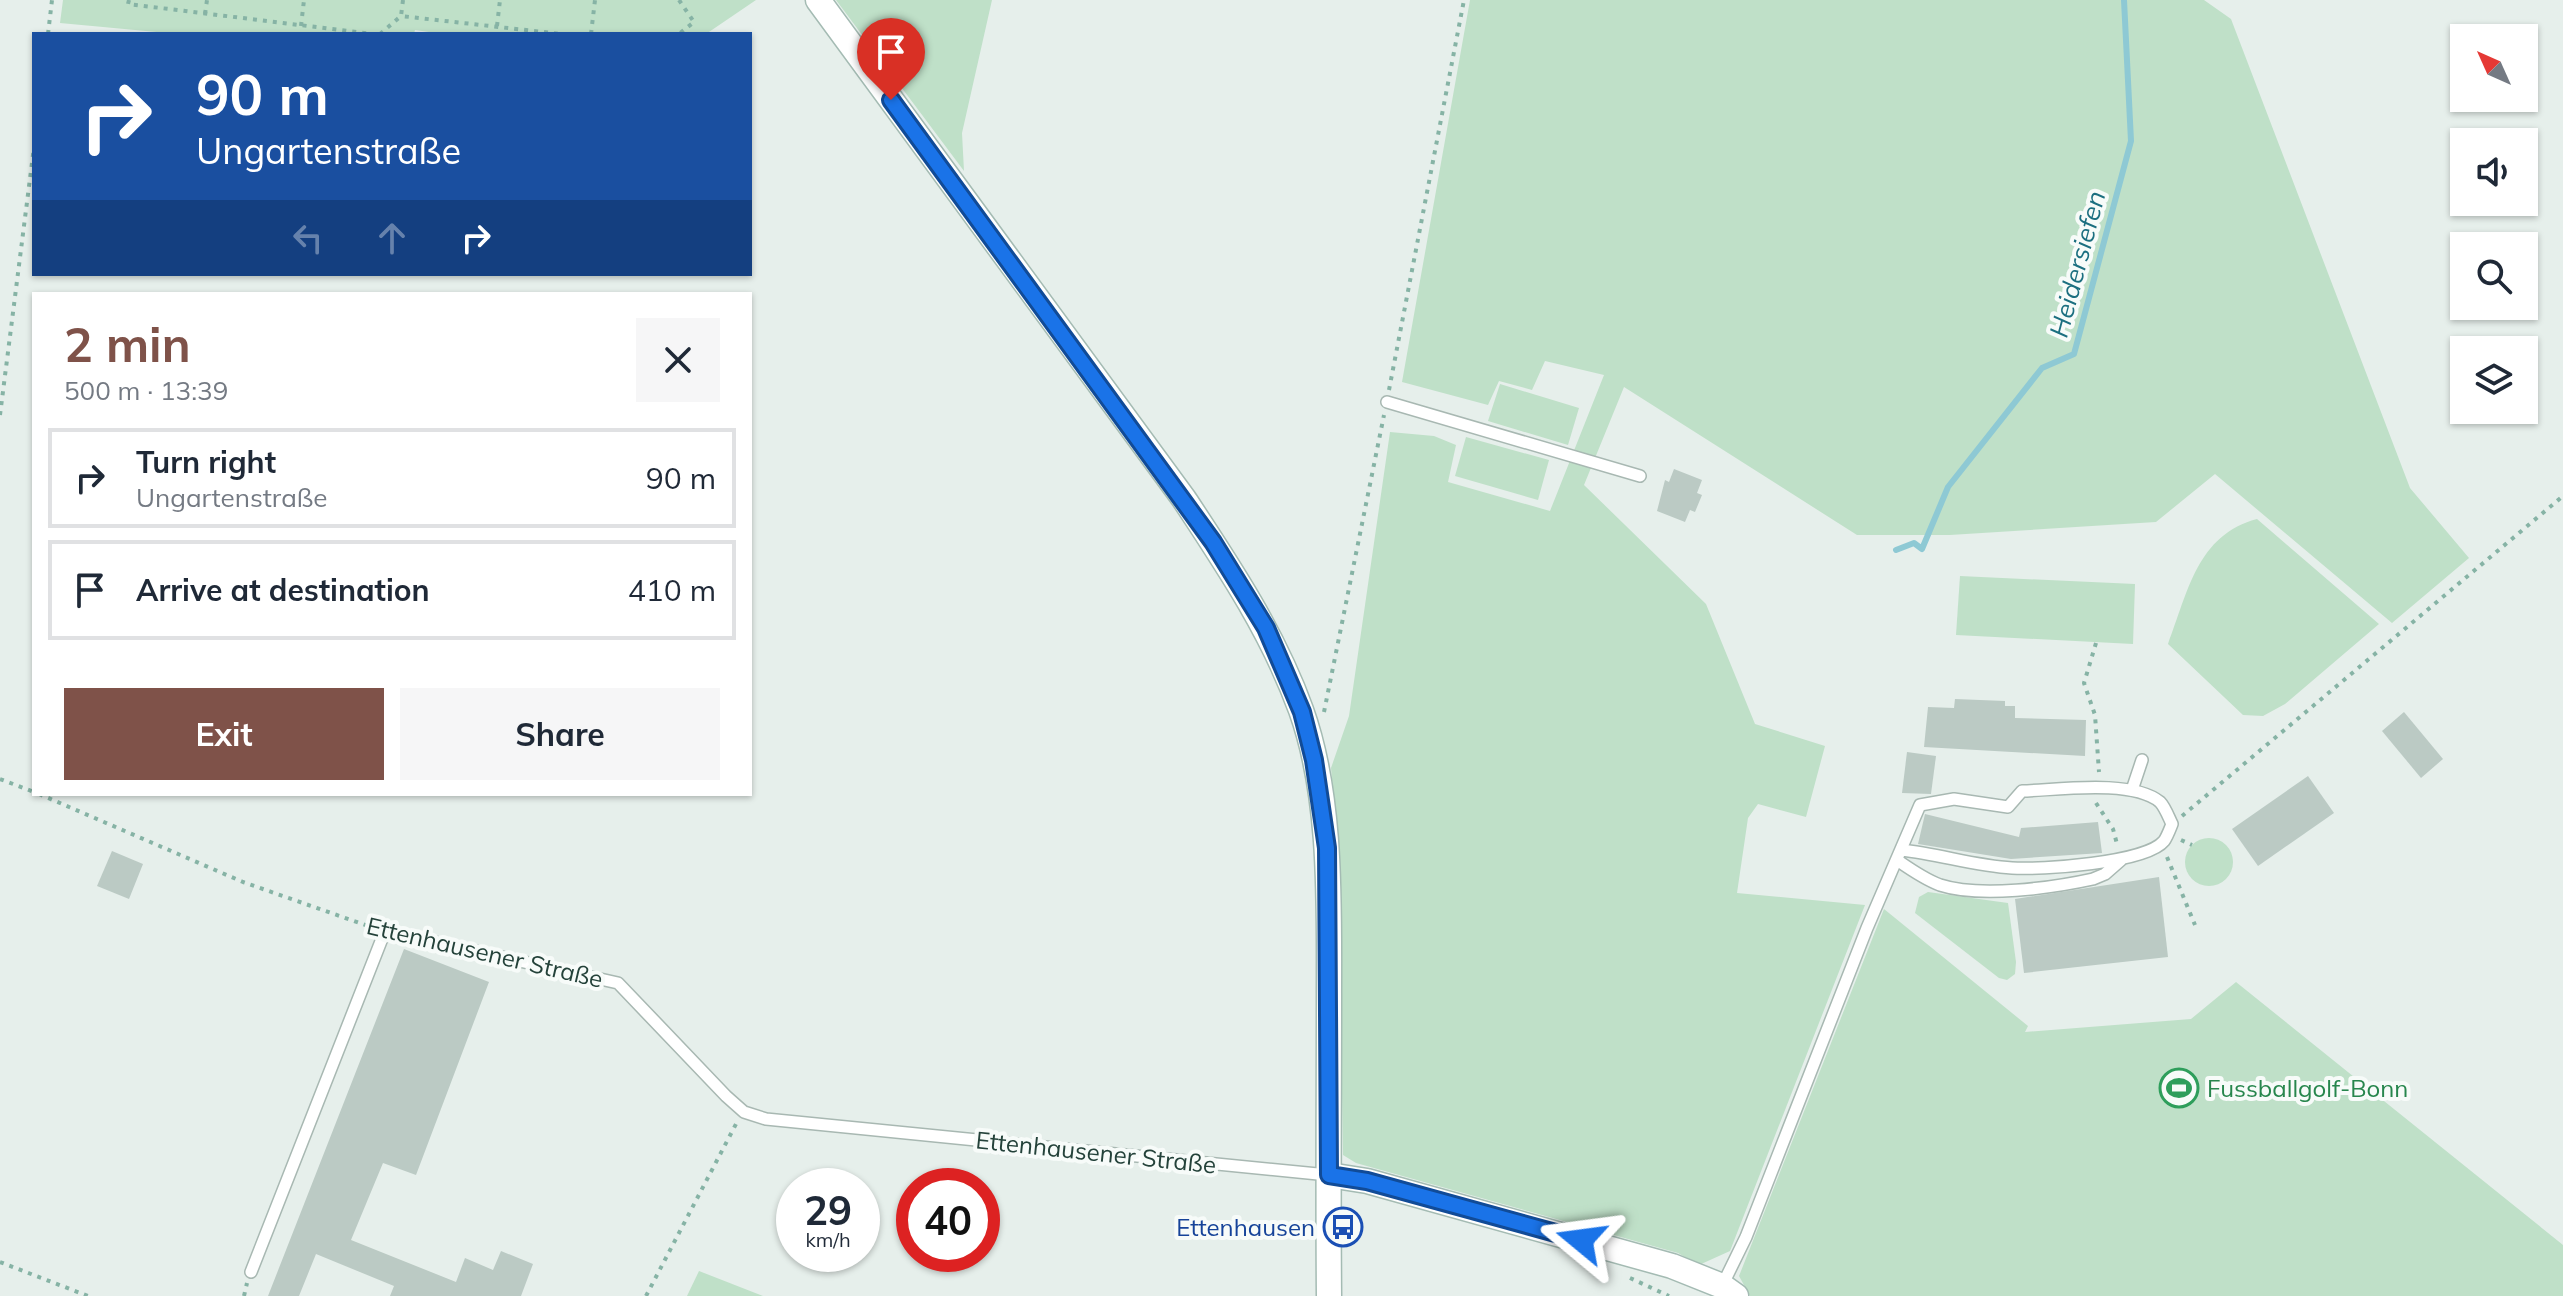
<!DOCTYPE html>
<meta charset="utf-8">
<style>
:root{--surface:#fff;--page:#f6f6f7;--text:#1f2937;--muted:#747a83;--line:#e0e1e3;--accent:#7f5249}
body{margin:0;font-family:Mulish,sans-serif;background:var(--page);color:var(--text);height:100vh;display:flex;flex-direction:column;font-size:30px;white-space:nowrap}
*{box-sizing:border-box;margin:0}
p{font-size:26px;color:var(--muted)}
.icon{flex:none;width:44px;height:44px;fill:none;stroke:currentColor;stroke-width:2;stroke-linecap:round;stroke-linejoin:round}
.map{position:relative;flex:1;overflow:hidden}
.panel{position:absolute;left:32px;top:292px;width:720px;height:504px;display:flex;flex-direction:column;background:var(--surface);border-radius:0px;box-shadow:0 2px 6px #0004}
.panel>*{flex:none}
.guide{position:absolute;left:32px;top:32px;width:720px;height:244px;border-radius:0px;box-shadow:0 2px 6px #0004;background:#1a4fa0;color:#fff;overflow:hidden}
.needle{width:52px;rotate:315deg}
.fabs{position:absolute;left:2450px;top:24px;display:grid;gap:16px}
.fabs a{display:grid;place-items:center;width:88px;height:88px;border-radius:0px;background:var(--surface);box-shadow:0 2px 6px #0004;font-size:40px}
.speed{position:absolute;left:776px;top:1168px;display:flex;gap:16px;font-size:40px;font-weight:700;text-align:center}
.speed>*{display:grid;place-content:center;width:104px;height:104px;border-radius:50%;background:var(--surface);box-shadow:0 2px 6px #0004;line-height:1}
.speed small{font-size:20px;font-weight:400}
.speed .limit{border:12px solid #d22;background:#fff;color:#111}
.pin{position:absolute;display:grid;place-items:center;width:68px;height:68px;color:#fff;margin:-82px -34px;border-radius:50% 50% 50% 0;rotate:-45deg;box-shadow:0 0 8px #0007}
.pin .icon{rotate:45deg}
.me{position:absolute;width:88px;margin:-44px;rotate:286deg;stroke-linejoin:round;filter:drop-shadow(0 0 6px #0008)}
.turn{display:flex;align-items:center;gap:28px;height:168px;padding:0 32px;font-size:36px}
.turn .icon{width:104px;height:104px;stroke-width:2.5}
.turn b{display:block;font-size:56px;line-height:68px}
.lanes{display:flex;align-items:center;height:76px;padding:0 32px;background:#0003;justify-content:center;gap:40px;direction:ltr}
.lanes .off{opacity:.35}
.round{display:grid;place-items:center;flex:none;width:84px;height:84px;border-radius:0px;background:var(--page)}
.summary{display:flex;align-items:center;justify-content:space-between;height:136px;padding:0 32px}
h1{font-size:48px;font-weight:700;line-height:60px;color:var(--accent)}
.primary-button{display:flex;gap:16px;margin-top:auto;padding:16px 32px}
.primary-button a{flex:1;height:92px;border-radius:0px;background:var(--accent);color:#fff;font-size:32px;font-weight:700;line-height:92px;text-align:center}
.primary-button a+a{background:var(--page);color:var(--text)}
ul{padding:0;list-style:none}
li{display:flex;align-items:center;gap:24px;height:100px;margin:0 16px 12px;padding:0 16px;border:4px solid var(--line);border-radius:0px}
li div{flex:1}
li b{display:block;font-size:30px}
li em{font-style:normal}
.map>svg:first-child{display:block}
.green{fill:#bfe0c8}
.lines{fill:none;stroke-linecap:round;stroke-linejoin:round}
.stream{stroke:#8ec9d4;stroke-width:6}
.building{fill:#bbcac4}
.lane-casing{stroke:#a8b8b2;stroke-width:14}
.secondary-casing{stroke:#a4bbb3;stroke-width:27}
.path{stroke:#86b3a5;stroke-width:4;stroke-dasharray:4 6;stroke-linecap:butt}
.lane{stroke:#fff;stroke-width:11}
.secondary{stroke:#fff;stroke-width:24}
.route-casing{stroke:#114b97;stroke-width:20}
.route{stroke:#1a73e8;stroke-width:14}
.labels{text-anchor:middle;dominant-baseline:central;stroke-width:8;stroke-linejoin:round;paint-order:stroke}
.street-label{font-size:24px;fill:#24423a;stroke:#f7fbf9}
.leisure-label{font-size:24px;fill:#27864d;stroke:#f7fbf9;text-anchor:start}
.transit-label{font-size:24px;fill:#164399;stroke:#f7fbf9;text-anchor:end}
.water-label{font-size:26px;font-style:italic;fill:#1c6f80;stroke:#f7fbf9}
</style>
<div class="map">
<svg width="2563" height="1296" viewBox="0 0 2563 1296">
<rect width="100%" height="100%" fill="#e6efeb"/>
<g class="green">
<polygon points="63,0 756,0 706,34 443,34 415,30 414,34 178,34 60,23"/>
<polygon points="836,0 992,0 962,133 964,171"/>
<polygon points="1470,0 2204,0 2231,19 2410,488 2469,558 2392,623 2215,474 2156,522 1950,535 1857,535 1624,387 1584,485 1706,604 1755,724 1825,746 1806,817 1758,804 1748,818 1737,893 1865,905 1730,1251 1699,1265 1678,1253 1356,1163 1343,1155 1338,841 1331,768 1349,716 1390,432 1434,436 1456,445 1448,482 1550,511 1604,375 1545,361 1532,390 1499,381 1488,405 1402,382"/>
<polygon points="1500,384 1579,408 1568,445 1488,421"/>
<polygon points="1466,437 1549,460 1538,500 1455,476"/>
<path d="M2257,519L2379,624L2285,704L2263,716L2243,715L2168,644C2188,592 2197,535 2257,519Z"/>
<polygon points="1960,576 2135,584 2133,644 1956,635"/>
<circle cx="2209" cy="862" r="24"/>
<polygon points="1928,892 2008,903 2016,962 2015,974 2007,980 1999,978 1915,913 1919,897"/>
<polygon points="1884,909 2028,1026 2025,1032 2191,1019 2236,982 2563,1245 2563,1296 1750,1296 1739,1276"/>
<polygon points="699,1271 763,1296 687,1296"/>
</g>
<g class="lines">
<polyline class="stream" points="1896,550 1914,543 1922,549 1948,487 2042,368 2074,354 2131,141 2124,0"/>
</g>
<g class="building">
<polygon points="1674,469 1702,480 1697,493 1702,495 1695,512 1690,510 1685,522 1657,511 1665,480 1669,482"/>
<polygon points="1955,699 2005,701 2005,706 2015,706 2015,718 2086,720 2085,756 1924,747 1928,707 1954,708"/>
<polygon points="2404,712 2443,759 2421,778 2382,731"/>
<polygon points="1907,752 1936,756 1931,794 1902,793"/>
<polygon points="2308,776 2334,813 2258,866 2232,829"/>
<polygon points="1925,814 2019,837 2021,828 2098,822 2102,853 2011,859 1918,844"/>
<polygon points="112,851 143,864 129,899 97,886"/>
<polygon points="2159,877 2168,957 2024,973 2015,899"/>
<polygon points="404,949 489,982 416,1175 383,1163 351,1240 456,1282 465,1258 493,1270 501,1251 533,1264 521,1296 390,1296 394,1286 316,1254 299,1296 268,1296"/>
</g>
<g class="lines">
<defs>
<g id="lane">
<polyline points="1387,402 1640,476"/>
<polyline points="2132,790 2142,760"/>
<path d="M1897,860C1910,869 1924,879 1940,885C1980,898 2052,888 2093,879L2105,874L2121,860"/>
<polyline points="251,1272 385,931 618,983 726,1096 744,1112 766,1119 1328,1175"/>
<path d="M1722,1286L1746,1237L1867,928L1920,805L1954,799L2008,807L2022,791C2057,790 2132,779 2160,802C2165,807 2169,818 2172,824C2170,829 2167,837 2164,841C2146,863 2040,870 2012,868C1975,866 1939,854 1901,850"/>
</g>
<g id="secondary">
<path d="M818,0L1184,499C1229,567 1273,633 1301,710C1332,796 1329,903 1329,993C1329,1094 1328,1195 1329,1296"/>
<polyline points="1329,1175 1367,1181 1672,1266 1722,1286 1736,1296"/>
</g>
</defs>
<use href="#lane" class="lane-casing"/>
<use href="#secondary" class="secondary-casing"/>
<g class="path">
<polyline points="129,0 128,4 373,34"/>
<polyline points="403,0 401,16 561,34"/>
<polyline points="679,0 694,22 679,34"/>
<polyline points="205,14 207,0"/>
<polyline points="301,26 304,0"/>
<polyline points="497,26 500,0"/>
<polyline points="48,34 52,0"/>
<polyline points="380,34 401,16"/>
<polyline points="591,34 595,0"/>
<polyline points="1389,390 1464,0"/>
<polyline points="0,415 34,147"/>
<polyline points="2096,643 2084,683 2095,715 2099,772"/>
<polyline points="1324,712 1384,415"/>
<polyline points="0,779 34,792"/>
<polyline points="39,794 243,882 371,927"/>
<polyline points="2096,803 2113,829 2117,844"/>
<polyline points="2182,816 2563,496"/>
<polyline points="2181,840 2192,845"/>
<polyline points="2167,857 2195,925"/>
<polyline points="0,1262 88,1296"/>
<polyline points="1630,1278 1669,1296"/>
<polyline points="244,1296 247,1283"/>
<polyline points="646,1296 736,1124"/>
</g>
<use href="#lane" class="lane"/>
<use href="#secondary" class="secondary"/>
</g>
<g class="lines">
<defs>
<polyline id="route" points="891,100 1213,542 1266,628 1302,712 1314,760 1327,848 1329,1175 1367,1181 1581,1240"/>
</defs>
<use href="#route" class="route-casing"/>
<use href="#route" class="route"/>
</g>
<defs>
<symbol id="stadium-ring" viewBox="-11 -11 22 22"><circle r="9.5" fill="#f7fbf9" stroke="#2e9e5b" stroke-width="1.5"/><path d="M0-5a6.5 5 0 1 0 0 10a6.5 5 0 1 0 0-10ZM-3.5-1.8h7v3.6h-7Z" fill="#2e9e5b"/></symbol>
<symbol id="bus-ring" viewBox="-11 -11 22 22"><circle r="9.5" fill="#f7fbf9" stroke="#1a4fb4" stroke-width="1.5"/><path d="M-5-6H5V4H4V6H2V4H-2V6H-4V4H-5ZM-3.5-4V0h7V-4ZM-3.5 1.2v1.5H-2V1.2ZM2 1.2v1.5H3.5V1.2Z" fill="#1a4fb4"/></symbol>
</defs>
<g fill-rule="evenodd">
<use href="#stadium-ring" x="2157" y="1066" width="44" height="44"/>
<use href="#bus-ring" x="1321" y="1205" width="44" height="44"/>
</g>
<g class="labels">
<g class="street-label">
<text transform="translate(485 952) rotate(13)">Ettenhausener Straße</text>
<text transform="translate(1096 1152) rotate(6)">Ettenhausener Straße</text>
</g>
<g class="leisure-label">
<text x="2207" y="1088">Fussballgolf-Bonn</text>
</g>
<g class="transit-label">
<text x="1315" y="1227">Ettenhausen</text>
</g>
<g class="water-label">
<text transform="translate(2077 264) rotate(-75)">Heidersiefen</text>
</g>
</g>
</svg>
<div class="fabs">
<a><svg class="needle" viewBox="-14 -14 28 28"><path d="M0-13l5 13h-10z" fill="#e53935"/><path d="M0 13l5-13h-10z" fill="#747a83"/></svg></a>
<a><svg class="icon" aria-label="sound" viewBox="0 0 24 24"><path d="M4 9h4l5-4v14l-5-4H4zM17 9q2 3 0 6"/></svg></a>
<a><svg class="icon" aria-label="search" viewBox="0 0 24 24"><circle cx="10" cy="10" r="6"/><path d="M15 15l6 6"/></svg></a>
<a><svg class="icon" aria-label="layers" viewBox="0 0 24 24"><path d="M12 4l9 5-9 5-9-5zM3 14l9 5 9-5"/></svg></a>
</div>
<div class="speed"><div>29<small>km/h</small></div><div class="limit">40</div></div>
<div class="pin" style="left:891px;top:100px;background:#d93025"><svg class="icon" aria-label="arrive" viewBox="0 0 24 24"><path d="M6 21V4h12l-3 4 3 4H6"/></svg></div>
<svg class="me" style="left:1581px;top:1240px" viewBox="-20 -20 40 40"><path d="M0-17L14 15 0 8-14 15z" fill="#1a73e8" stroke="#fff" stroke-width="4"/></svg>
<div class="guide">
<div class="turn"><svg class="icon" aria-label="right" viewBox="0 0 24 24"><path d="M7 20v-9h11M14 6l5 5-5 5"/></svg><div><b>90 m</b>Ungartenstraße</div></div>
<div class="lanes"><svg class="icon off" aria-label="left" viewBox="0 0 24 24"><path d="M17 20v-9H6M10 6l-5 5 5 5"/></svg><svg class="icon off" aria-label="ahead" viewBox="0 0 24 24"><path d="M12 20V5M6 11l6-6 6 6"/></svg><svg class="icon" aria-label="right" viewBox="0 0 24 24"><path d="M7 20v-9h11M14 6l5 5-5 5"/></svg></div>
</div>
<section class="panel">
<div class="summary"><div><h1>2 min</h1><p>500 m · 13:39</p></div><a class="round"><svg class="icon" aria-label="close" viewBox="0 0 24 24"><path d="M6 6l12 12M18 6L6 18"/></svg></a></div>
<ul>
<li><svg class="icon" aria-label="right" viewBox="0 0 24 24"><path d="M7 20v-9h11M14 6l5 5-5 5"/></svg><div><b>Turn right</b><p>Ungartenstraße</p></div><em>90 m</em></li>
<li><svg class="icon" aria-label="arrive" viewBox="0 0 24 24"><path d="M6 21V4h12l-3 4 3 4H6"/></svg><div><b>Arrive at destination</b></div><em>410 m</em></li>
</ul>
<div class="primary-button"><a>Exit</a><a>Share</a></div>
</section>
</div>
